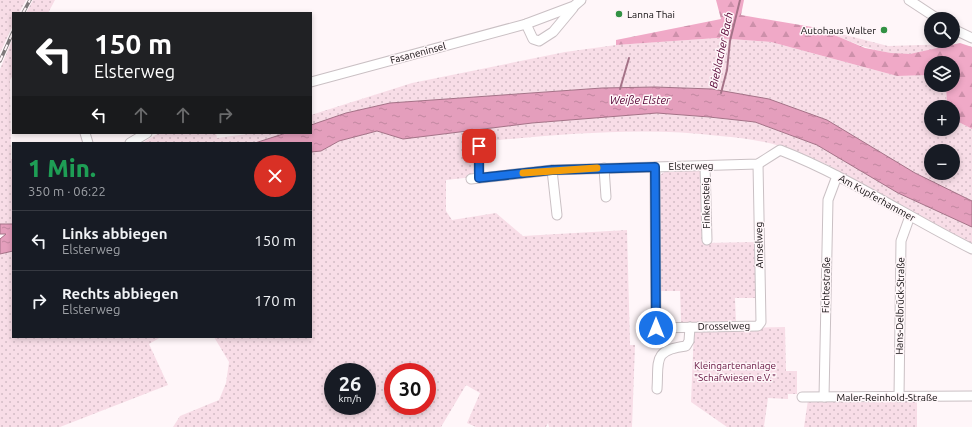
<!DOCTYPE html>
<html lang="de">
<meta charset="utf-8">
<style>
:root{--surface:#171b24;--page:#20242c;--text:#f1f3f6;--muted:#9ea1a6;--line:#363941}
body{margin:0;font-family:Ubuntu,sans-serif;background:var(--page);color:var(--text);height:100vh;display:flex;flex-direction:column;font-size:15px;white-space:nowrap}
*{box-sizing:border-box;margin:0}
p{font-size:13px;color:var(--muted)}
.icon{flex:none;width:22px;height:22px;fill:none;stroke:currentColor;stroke-width:2;stroke-linecap:round;stroke-linejoin:round}
.map{position:relative;flex:1;overflow:hidden}
.panel{position:absolute;left:12px;top:142px;width:300px;height:196px;display:flex;flex-direction:column;background:var(--surface);border-radius:0px;box-shadow:0 2px 6px #0003}
.panel>*{flex:none}
.banner{position:absolute;left:12px;top:12px;width:300px;height:122px;border-radius:0px;box-shadow:0 2px 6px #0003;background:#202124;color:#fff;overflow:hidden}
.tools{position:absolute;left:924px;top:12px;display:grid;gap:8px}
.tools a{display:grid;place-items:center;width:36px;height:36px;border-radius:50%;background:var(--surface);box-shadow:0 2px 6px #0003;font-size:20px}
.speed{position:absolute;left:324px;top:363px;display:flex;gap:8px;font-size:20px;font-weight:700;text-align:center}
.speed>*{display:grid;place-content:center;width:52px;height:52px;border-radius:50%;background:var(--surface);box-shadow:0 2px 6px #0003;line-height:1}
.speed small{font-size:10px;font-weight:400}
.speed .limit{border:6px solid #d22;background:#fff;color:#111}
.pin{position:absolute;display:grid;place-items:center;width:34px;height:34px;color:#fff;margin:-17px;border-radius:8px;box-shadow:0 2px 6px #0006}
.me{position:absolute;width:44px;margin:-22px;rotate:0deg;stroke-linejoin:round;filter:drop-shadow(0 0 3px #0008)}
.turn{display:flex;align-items:center;gap:14px;height:84px;padding:0 16px;font-size:18px}
.turn .icon{width:52px;height:52px;stroke-width:2.5}
.turn b{display:block;font-size:28px;line-height:34px}
.lanes{display:flex;align-items:center;height:38px;padding:0 16px;background:#0003;justify-content:center;gap:20px;direction:ltr}
.lanes .off{opacity:.35}
.round{display:grid;place-items:center;flex:none;width:42px;height:42px;border-radius:21px;background:var(--page)}
.overview{display:flex;align-items:center;justify-content:space-between;height:68px;padding:0 16px}
h1{font-size:24px;font-weight:800;line-height:30px;color:#1e9e55}
ul{padding:0;list-style:none}
li{display:flex;align-items:center;gap:12px;height:60px;padding:0 16px;border-top:1px solid var(--line)}
li div{flex:1}
li b{display:block;font-size:15px}
li em{font-style:normal}
.map>svg:first-child{display:block}
.green{fill:url(#green-dots);fill-rule:evenodd}
.forest{fill:url(#forest-firs)}
.water{fill:url(#water-ripples);stroke:#a47287}
.lines{fill:none;stroke-linecap:round;stroke-linejoin:round}
.stream{stroke:#a47287;stroke-width:2}
.minor-casing{stroke:#cac0c4;stroke-width:11}
.minor{stroke:#fff;stroke-width:9}
.rail-casing{stroke:#7e797b;stroke-width:3.5}
.rail{stroke:#fff6f9;stroke-width:2;stroke-dasharray:6;stroke-linecap:butt}
.route-casing{stroke:#114b97;stroke-width:10}
.route{stroke:#1a73e8;stroke-width:7}
.slow{stroke:#f59e0b;stroke-width:7}
.poi-dot{fill:#329144;stroke:#fff6f9;stroke-width:1.5}
.labels{text-anchor:middle;dominant-baseline:central;stroke-width:3;stroke-linejoin:round;paint-order:stroke}
.poi-label{font-size:10px;fill:#0d0a0b;stroke:#fff6f9;text-anchor:start}
.street-label{font-size:10px;fill:#0d0a0b;stroke:#fff6f9}
.park-label{font-size:10px;fill:#63123e;stroke:#fff6f9}
.water-label{font-size:11px;font-style:italic;fill:#560233;stroke:#fff6f9}
</style>
<div class="map">
<svg width="972" height="427" viewBox="0 0 972 427">
<defs>
<pattern id="green-dots" width="8" height="8" patternUnits="userSpaceOnUse"><rect width="8" height="8" fill="#f8dde7"/><path d="M2 2h.1M6 6h.1" fill="none" stroke="#d3bcc5" stroke-width="1.8" stroke-linecap="round"/></pattern>
<pattern id="forest-firs" width="22" height="20" patternUnits="userSpaceOnUse"><rect width="22" height="20" fill="#f0a9c7"/><path d="M5 1l3.5 6h-7zM16 11l3.5 6h-7z" fill="#cd90aa"/></pattern>
<pattern id="water-ripples" width="26" height="14" patternUnits="userSpaceOnUse"><rect width="26" height="14" fill="#e49ebc"/><path d="M2 4q2-2 4 0t4 0M15 11q2-2 4 0t4 0" fill="none" stroke="#c287a0"/></pattern>
</defs>
<rect width="100%" height="100%" fill="#fff6f9"/>
<g class="green">
<polygon points="0,0 26,0 19,13 13,13 13,25 0,53"/>
<polygon points="33,0 55,0 48,13 26,13"/>
<path d="M818,28L888,46L955,44C941,48 924,54 909,54C877,55 847,40 818,28Z"/>
<polygon points="13,38 13,75 10,80 11,159 13,159 13,224 0,224 0,69"/>
<path d="M717,38L771,42L897,76L931,75V85H946L947,107H931V129H953V119L972,129V201L915,173L827,120L712,89L655,87L602,88L390,103L311,125V115L412,83L565,52L616,45ZM931,151H953V173H931Z"/>
<path d="M657,113L755,122L817,145L898,193L972,227V246L828,165C812,158 797,151 780,146C761,140 740,138 720,136C639,126 557,135 476,142L473,177L446,180V211L452,220L496,213L523,236L627,230L630,345H635L632,427H549L548,423L546,427H476L467,423L480,393L466,385L441,427H173L180,416L219,400L226,383L229,362L214,337H311V152L321,151L339,141L377,131L403,139L532,123ZM333,372H367V406H333ZM393,372H427V406H393Z"/>
<polygon points="159,133 216,133 217,138 255,133 286,133 255,143 142,143"/>
<polygon points="702,169 705,243 755,242 757,298 735,298 736,323 681,322 680,291 660,291 659,176 667,170"/>
<polygon points="13,251 13,337 161,337 149,344 168,385 60,427 0,427 0,254"/>
<polygon points="785,327 786,371 797,371 797,394 788,394 788,399 768,398 764,426 765,427 727,427 691,402 694,329"/>
<polygon points="808,400 917,400 917,427 804,427"/>
</g>
<polygon class="forest" points="716,0 744,0 741,15 818,28 865,48 891,53 910,54 960,43 972,47 972,129 953,119 953,107 947,107 946,85 953,85 953,63 931,63 931,75 897,76 771,42 717,38 616,45 616,40 721,19"/>
<g class="water">
<polygon points="655,87 712,89 769,99 827,120 915,173 972,201 972,227 898,193 817,145 755,122 709,117 657,113 532,123 403,139 377,131 339,141 321,151 311,152 311,143 255,143 286,133 311,133 311,125 346,113 390,103 602,88"/>
<polygon points="0,224 13,224 13,251 0,254 0,239 6,234 0,234"/>
</g>
<g class="lines">
<g class="stream">
<polyline points="620,89 629,58"/>
<polyline points="721,93 727,70 730,41 740,0"/>
</g>
<defs>
<g id="minor">
<polyline points="909,0 938,19"/>
<polyline points="526,24 533,39 539,41 553,32 573,8"/>
<polyline points="953,29 972,38"/>
<polyline points="311,82 526,24 574,6 581,0"/>
<polyline points="85,133 88,143"/>
<polyline points="130,143 147,133"/>
<polyline points="705,166 707,240"/>
<polyline points="655,167 656,328 758,326 761,322 758,164"/>
<polyline points="604,168 606,197"/>
<polyline points="552,170 557,215"/>
<polyline points="479,178 479,146"/>
<path d="M471,179L552,170L758,164L780,150C847,176 908,217 972,249"/>
<path d="M657,389C659,361 652,350 686,346L689,341L690,327"/>
<polyline points="802,397 972,396"/>
<polyline points="824,397 828,200 837,176"/>
<polyline points="899,397 901,241 910,216"/>
</g>
</defs>
<use href="#minor" class="minor-casing"/>
<use href="#minor" class="minor"/>
<defs>
<g id="rail">
<polyline points="23,13 30,0"/>
<polyline points="0,61 13,32"/>
</g>
</defs>
<use href="#rail" class="rail-casing"/>
<use href="#rail" class="rail"/>
</g>
<g class="lines">
<defs>
<polyline id="route" points="479,146 479,178 552,170 655,167 656,328"/>
</defs>
<use href="#route" class="route-casing"/>
<use href="#route" class="route"/>
<polyline class="slow" points="523,173 597,168"/>
</g>
<g class="poi-dot">
<circle cx="619" cy="14" r="4"/>
<circle cx="884" cy="30" r="4"/>
</g>
<g class="labels">
<g class="poi-label">
<text x="627" y="14">Lanna Thai</text>
<text x="876" y="30" text-anchor="end">Autohaus Walter</text>
</g>
<g class="street-label">
<text transform="translate(418 53) rotate(-15)">Fasaneninsel</text>
<text transform="translate(691 166) rotate(-1)">Elsterweg</text>
<text transform="translate(877 198) rotate(29)">Am Kupferhammer</text>
<text transform="translate(706 203) rotate(-91)">Finkensteig</text>
<text transform="translate(759 245) rotate(-91)">Amselweg</text>
<text transform="translate(826 285) rotate(-89)">Fichtestraße</text>
<text transform="translate(900 306) rotate(-89)">Hans-Delbrück-Straße</text>
<text transform="translate(724 326) rotate(-1)">Drosselweg</text>
<text x="887" y="397">Maler-Reinhold-Straße</text>
</g>
<g class="park-label">
<text x="735" y="365">Kleingartenanlage<tspan x="735" dy="12">"Schafwiesen e.V."</tspan></text>
</g>
<g class="water-label">
<text transform="translate(721 50) rotate(-78)">Bieblacher Bach</text>
<text x="640" y="100">Weiße Elster</text>
</g>
</g>
</svg>
<div class="tools">
<a><svg class="icon" aria-label="search" viewBox="0 0 24 24"><circle cx="10" cy="10" r="6"/><path d="M15 15l6 6"/></svg></a>
<a><svg class="icon" aria-label="layers" viewBox="0 0 24 24"><path d="M12 4l9 5-9 5-9-5zM3 14l9 5 9-5"/></svg></a>
<a>+</a>
<a>−</a>
</div>
<div class="speed"><div>26<small>km/h</small></div><div class="limit">30</div></div>
<div class="pin" style="left:479px;top:146px;background:#d93025"><svg class="icon" aria-label="arrive" viewBox="0 0 24 24"><path d="M6 21V4h12l-3 4 3 4H6"/></svg></div>
<svg class="me" style="left:656px;top:328px" viewBox="-20 -20 40 40"><circle r="17" fill="#1a73e8" stroke="#fff" stroke-width="3"/><path d="M0-11L8 9 0 5-8 9z" fill="#fff"/></svg>
<div class="banner">
<div class="turn"><svg class="icon" aria-label="left" viewBox="0 0 24 24"><path d="M17 20v-9H6M10 6l-5 5 5 5"/></svg><div><b>150 m</b>Elsterweg</div></div>
<div class="lanes"><svg class="icon" aria-label="left" viewBox="0 0 24 24"><path d="M17 20v-9H6M10 6l-5 5 5 5"/></svg><svg class="icon off" aria-label="ahead" viewBox="0 0 24 24"><path d="M12 20V5M6 11l6-6 6 6"/></svg><svg class="icon off" aria-label="ahead" viewBox="0 0 24 24"><path d="M12 20V5M6 11l6-6 6 6"/></svg><svg class="icon off" aria-label="right" viewBox="0 0 24 24"><path d="M7 20v-9h11M14 6l5 5-5 5"/></svg></div>
</div>
<section class="panel">
<div class="overview"><div><h1>1 Min.</h1><p>350 m · 06:22</p></div><a class="round" style="background:#d93025;color:#fff"><svg class="icon" aria-label="close" viewBox="0 0 24 24"><path d="M6 6l12 12M18 6L6 18"/></svg></a></div>
<ul>
<li><svg class="icon" aria-label="left" viewBox="0 0 24 24"><path d="M17 20v-9H6M10 6l-5 5 5 5"/></svg><div><b>Links abbiegen</b><p>Elsterweg</p></div><em>150 m</em></li>
<li><svg class="icon" aria-label="right" viewBox="0 0 24 24"><path d="M7 20v-9h11M14 6l5 5-5 5"/></svg><div><b>Rechts abbiegen</b><p>Elsterweg</p></div><em>170 m</em></li>
</ul>
</section>
</div>
